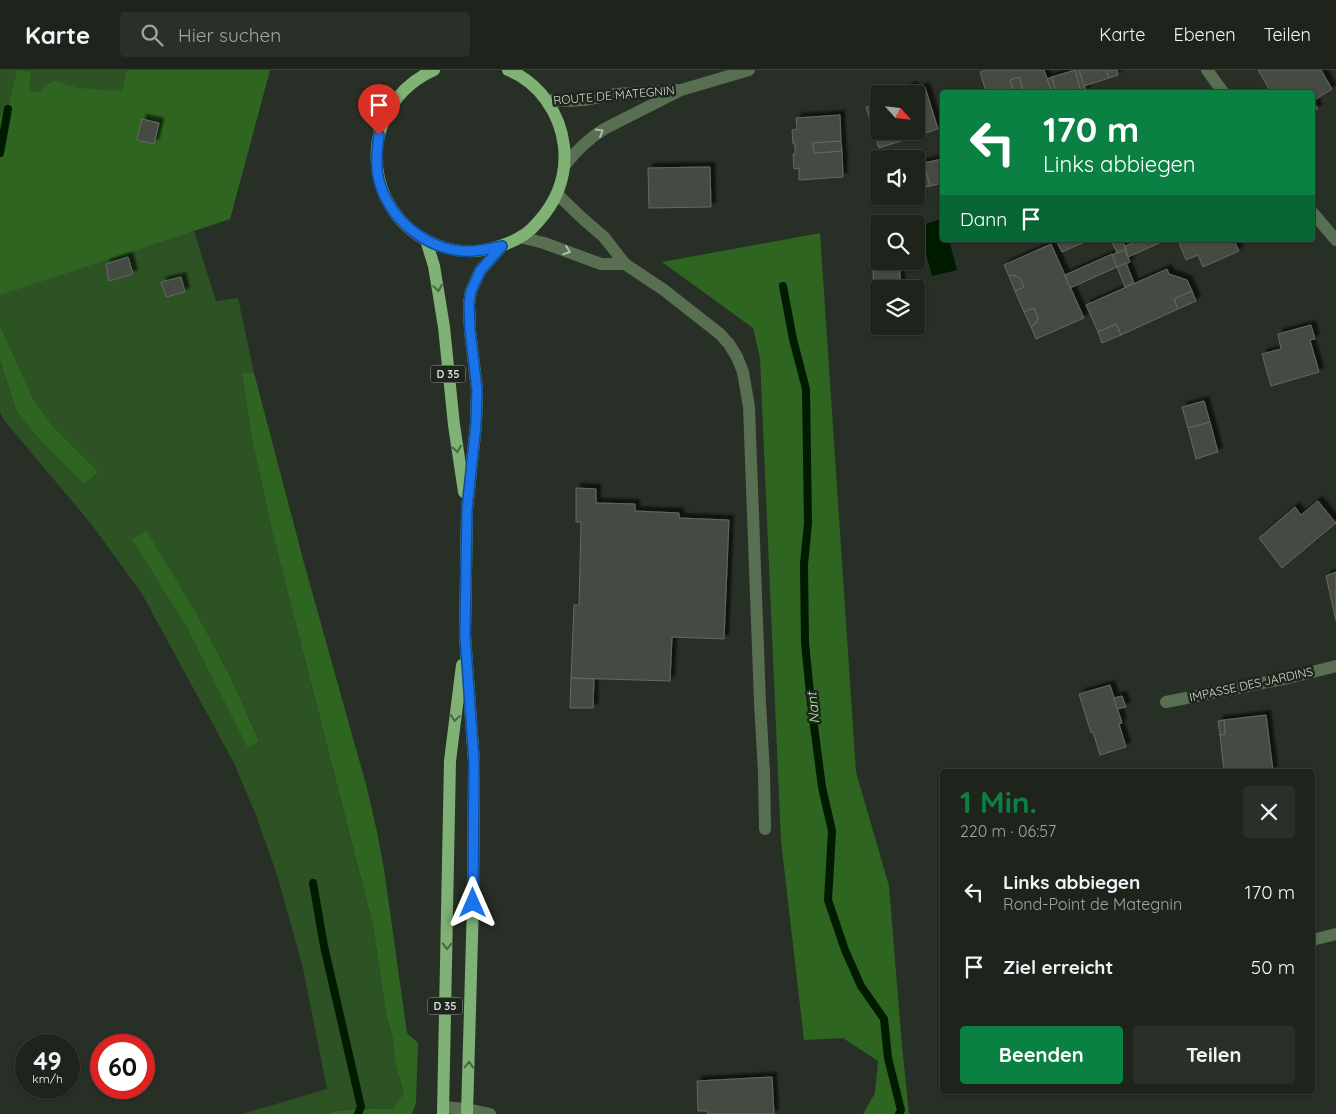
<!DOCTYPE html>
<html lang="de">
<meta charset="utf-8">
<style>
:root{--surface:#1e231c;--page:#2b2f29;--text:#f1f3f6;--muted:#a1a4a3;--line:#3c403b;--accent:#0b8043}
body{margin:0;font-family:Quicksand,sans-serif;background:var(--page);color:var(--text);height:100vh;display:flex;flex-direction:column;font-size:19px;white-space:nowrap}
*{box-sizing:border-box;margin:0}
p{font-size:16px;color:var(--muted)}
.icon{flex:none;width:28px;height:28px;fill:none;stroke:currentColor;stroke-width:2;stroke-linecap:round;stroke-linejoin:round}
.map{position:relative;flex:1;overflow:hidden}
.panel{position:absolute;left:940px;top:699px;width:375px;height:325px;display:flex;flex-direction:column;background:var(--surface);border-radius:5px;box-shadow:0 1px 4px #0004,0 0 0 1px var(--line)}
.panel>*{flex:none}
.banner{position:absolute;left:940px;top:20px;width:375px;height:152px;border-radius:5px;box-shadow:0 1px 4px #0004,0 0 0 1px var(--line);background:#0b8043;color:#fff;overflow:hidden}
.needle{width:32px;rotate:117deg}
.fabs{position:absolute;left:870px;top:15px;display:grid;gap:10px}
.fabs a{display:grid;place-items:center;width:55px;height:55px;border-radius:5px;background:var(--surface);box-shadow:0 1px 4px #0004,0 0 0 1px var(--line);font-size:25px}
.speed{position:absolute;left:15px;top:964px;display:flex;gap:10px;font-size:25px;font-weight:700;text-align:center}
.speed>*{display:grid;place-content:center;width:65px;height:65px;border-radius:50%;background:var(--surface);box-shadow:0 1px 4px #0004,0 0 0 1px var(--line);line-height:1}
.speed small{font-size:12px;font-weight:400}
.speed .limit{border:8px solid #d22;background:#fff;color:#111}
.pin{position:absolute;display:grid;place-items:center;width:42px;height:42px;color:#fff;margin:-51px -21px;border-radius:50% 50% 50% 0;rotate:-45deg;box-shadow:0 0 5px #0007}
.pin .icon{rotate:45deg}
.me{position:absolute;width:55px;margin:-28px;rotate:0deg;stroke-linejoin:round;filter:drop-shadow(0 0 4px #0008)}
.turn{display:flex;align-items:center;gap:18px;height:105px;padding:0 20px;font-size:22px}
.turn .icon{width:65px;height:65px;stroke-width:2.5}
.turn b{display:block;font-size:35px;line-height:42px}
.then{display:flex;align-items:center;height:48px;padding:0 20px;background:#0003;gap:10px;font-size:19px}
.round{display:grid;place-items:center;flex:none;width:52px;height:52px;border-radius:5px;background:var(--page)}
.overview{display:flex;align-items:center;justify-content:space-between;height:85px;padding:0 20px}
h1{font-size:30px;font-weight:800;line-height:38px;color:var(--accent)}
.button{display:flex;gap:10px;margin-top:auto;padding:10px 20px}
.button a{flex:1;height:58px;border-radius:5px;background:var(--accent);color:#fff;font-size:20px;font-weight:800;line-height:58px;text-align:center}
.button a+a{background:var(--page);color:var(--text)}
ul{padding:0;list-style:none}
li{display:flex;align-items:center;gap:15px;height:75px;padding:0 20px}
li div{flex:1}
li b{display:block;font-size:19px}
li em{font-style:normal}
header{display:flex;align-items:center;gap:30px;box-sizing:border-box;height:70px;padding:0 25px;background:var(--surface);border-bottom:1px solid var(--line)}
header strong{font-size:24px}
nav{display:flex;gap:28px;margin-inline-start:auto;font-size:18px}
.search{width:350px;height:45px;background:var(--page);display:flex;align-items:center;gap:12px;box-sizing:border-box;padding:0 18px;border-radius:5px;color:var(--muted);font-size:19px}
.map>svg:first-child{display:block}
.green{fill:#2d5224;fill-rule:evenodd}
.forest{fill:#2e6520}
.water{fill:#001b00}
.lines{fill:none;stroke-linecap:round;stroke-linejoin:round}
.stream{stroke:#001b00;stroke-width:8}
.building{fill:#444c42;stroke:#626a60;filter:url(#shadow)}
.minor{stroke:#586f52;stroke-width:12}
.major{stroke:#80b175;stroke-width:12}
.oneway{stroke:#b0baad}
.oneway2{stroke:#4a6445}
.route-casing{stroke:#114b97;stroke-width:12}
.route{stroke:#1a73e8;stroke-width:9}
.labels{text-anchor:middle;dominant-baseline:central;stroke-width:5;stroke-linejoin:round;paint-order:stroke}
.shield{fill:#1e251d;stroke:#9ea49d;stroke-width:1}
.shield-label{font-size:11px;font-weight:bold;fill:#d5dad4}
.street-label{font-size:12px;fill:#d5dad4;stroke:#1e251d}
.water-label{font-size:14px;font-style:italic;fill:#acf99a;stroke:#1e251d}
</style>
<header>
<strong>Karte</strong>
<div class="search"><svg class="icon" aria-label="search" viewBox="0 0 24 24"><circle cx="10" cy="10" r="6"/><path d="M15 15l6 6"/></svg>Hier suchen</div>
<nav><a>Karte</a><a>Ebenen</a><a>Teilen</a></nav>
</header>
<div class="map">
<svg width="1336" height="1044" viewBox="0 0 1336 1044">
<defs>
<filter id="shadow"><feDropShadow dx="4.5" dy="-4.5" stdDeviation="1" flood-color="#0009"/></filter>
</defs>
<rect width="100%" height="100%" fill="#282f26"/>
<path class="green" d="M0,0H270L230,149L194,161L216,231L238,228L254,303L242,304L251,364L272,461L373,857L386,943L393,969L395,993L404,1023L392,1039C367,1037 349,1037 324,1044H242L327,1019L303,898L278,808L257,748L234,693L142,524L92,455L4,350L0,342V290L16,340L38,368L84,414L99,402L51,354L33,329L0,255ZM132,470L198,546L229,604L259,669L248,677L187,558Z"/>
<g class="forest">
<polygon points="17,0 31,2 29,20 38,23 47,15 55,11 78,18 122,21 127,0 270,0 230,149 0,225 0,46 8,39"/>
<polygon points="820,163 856,702 889,816 902,976 909,1044 863,1044 875,1023 878,991 843,968 804,970 781,771 760,288 753,258 662,192"/>
<polygon points="0,255 33,329 51,354 99,402 84,414 38,368 16,340 0,290"/>
<path d="M242,303H254L304,493L367,718L377,762L384,799L407,963L418,973L416,1033L412,1044H324C349,1037 367,1038 392,1039L404,1023L395,993L393,969L386,943L373,856L272,461L251,364Z"/>
<polygon points="146,460 198,546 229,604 259,670 248,678 187,558 132,470"/>
</g>
<polygon class="water" points="942,149 942,170 949,170 957,200 932,206 919,156"/>
<g class="lines">
<g class="stream">
<polyline points="0,83 8,39"/>
<polyline points="783,216 793,269 806,319 808,453 804,494 805,573 811,633 822,717 832,761 828,830 845,880 861,916 884,949 888,988 901,1040 899,1044"/>
<polyline points="313,813 324,876 361,1037 358,1044"/>
</g>
</g>
<g class="building">
<polygon points="986,0 1044,0 1052,22 1024,22 1019,7 1010,10 1014,22 986,22 980,2"/>
<polygon points="1075,0 1079,0 1086,21 1081,22"/>
<polygon points="1075,0 1081,22 1056,22 1052,7"/>
<polygon points="1079,0 1106,0 1109,8 1084,16"/>
<polygon points="1106,0 1117,0 1118,5 1109,8"/>
<polygon points="1258,0 1321,0 1332,19 1313,31 1318,39 1312,42 1312,22 1271,22"/>
<polygon points="1019,7 1024,22 1014,22 1010,10"/>
<polygon points="1052,7 1056,22 1052,22 1047,9"/>
<polygon points="913,16 914,21 925,17 938,59 913,67 912,61 916,61 916,24 896,24 899,23 898,21"/>
<polygon points="879,27 879,61 901,61 904,70 879,78 866,37 877,33 875,28"/>
<polygon points="840,45 841,71 813,73 814,83 842,81 843,107 799,110 799,98 794,99 793,84 795,84 795,74 793,74 792,60 797,59 796,48"/>
<polygon points="142,49 159,53 154,74 137,70"/>
<polygon points="901,61 912,61 913,67 904,70"/>
<polygon points="841,71 842,81 814,83 813,73"/>
<polygon points="942,89 942,113 930,116 924,93"/>
<polygon points="924,93 930,116 916,119 916,95"/>
<polygon points="710,97 711,137 649,138 648,98"/>
<polygon points="879,105 879,126 889,126 876,129 870,107"/>
<polygon points="1056,170 1089,170 1062,182"/>
<polygon points="1111,170 1122,170 1126,179 1117,183"/>
<polygon points="1140,170 1166,170 1128,187 1125,176"/>
<polygon points="1178,170 1234,170 1239,181 1203,197 1198,185 1186,190"/>
<polygon points="1051,174 1084,248 1036,269 1031,257 1035,254 1038,248 1034,238 1024,242 1015,221 1024,217 1020,208 1013,205 1009,206 1004,195"/>
<polygon points="1125,180 1130,192 1117,197 1111,185"/>
<polygon points="877,182 878,201 873,201 872,183"/>
<polygon points="877,182 879,182 879,191 899,191 901,219 879,219 879,221 874,221 873,201 878,201"/>
<polygon points="1112,184 1117,197 1070,218 1065,205"/>
<polygon points="128,187 133,204 109,211 106,194"/>
<polygon points="1126,193 1134,213 1125,217 1117,197"/>
<polygon points="1167,199 1169,204 1187,210 1192,221 1174,229 1178,239 1121,265 1116,254 1098,262 1086,235"/>
<polygon points="1013,205 1020,208 1024,217 1015,221 1009,206"/>
<polygon points="181,207 185,222 166,227 161,212"/>
<polygon points="1192,221 1196,231 1178,239 1174,229"/>
<polygon points="1034,238 1038,248 1035,254 1031,257 1024,242"/>
<polygon points="1116,254 1121,265 1102,273 1098,262"/>
<polygon points="1311,255 1315,269 1310,270 1319,302 1271,316 1262,284 1281,279 1278,264"/>
<polygon points="1204,331 1210,352 1188,358 1182,337"/>
<polygon points="1210,352 1218,382 1196,389 1188,358"/>
<polygon points="576,418 596,419 596,433 635,434 635,441 679,443 679,448 729,450 724,569 672,567 670,611 571,608 574,535 579,535 581,452 576,452"/>
<polygon points="1318,431 1336,453 1282,498 1259,468 1295,437 1301,445"/>
<polygon points="1336,502 1336,551 1326,506"/>
<polygon points="571,608 594,609 593,638 570,638"/>
<polygon points="1110,615 1122,653 1119,654 1126,677 1100,685 1093,662 1091,663 1079,624"/>
<polygon points="1122,626 1126,637 1117,639 1114,628"/>
<polygon points="1266,645 1273,701 1224,701 1220,665 1225,664 1224,650"/>
<polygon points="1224,650 1225,664 1220,665 1218,651"/>
<polygon points="772,1007 774,1044 708,1044 707,1041 698,1041 697,1011"/>
</g>
<g class="lines">
<g class="minor">
<polyline points="1207,0 1223,22"/>
<polyline points="547,30 568,31 584,30 616,24 676,20"/>
<path d="M565,95C576,81 588,69 604,59L681,20L749,0"/>
<polyline points="557,124 582,148 604,167 625,194 664,220 720,264 729,274 737,287 743,302 749,337 760,633 764,703 765,759"/>
<polyline points="1312,142 1336,170"/>
<polyline points="520,167 544,173 601,194 625,194"/>
<polyline points="1166,632 1288,608 1336,596"/>
<polyline points="1312,870 1336,864"/>
<polyline points="443,1037 467,1039 490,1044"/>
</g>
<g class="major">
<path d="M434,0C356,35 358,143 437,175C453,181 472,183 489,179C507,175 526,167 538,152C557,131 567,105 564,76C560,43 539,12 508,0"/>
<polyline points="426,170 434,196 438,220 444,257 454,355 464,422"/>
<polyline points="443,1044 450,691 462,595"/>
<polyline points="467,1044 473,833 474,692 465,565 467,439 476,354 477,320 470,260 469,234 471,221 480,201 502,176"/>
</g>
</g>
<defs><path id="oneway-chevron" d="M-2-3.5L2.5 0L-2 3.5" fill="none" stroke-width="1.6" stroke-linecap="round" stroke-linejoin="round" transform="scale(1.25)"/></defs>
<g class="oneway">
<use href="#oneway-chevron" transform="translate(600 62) rotate(-30)"/>
<use href="#oneway-chevron" transform="translate(567 181) rotate(20)"/>
</g>
<g class="oneway2">
<use href="#oneway-chevron" transform="translate(438 218) rotate(81)"/>
<use href="#oneway-chevron" transform="translate(457 379) rotate(81)"/>
<use href="#oneway-chevron" transform="translate(455 648) rotate(97)"/>
<use href="#oneway-chevron" transform="translate(447 876) rotate(91)"/>
<use href="#oneway-chevron" transform="translate(469 995) rotate(-88)"/>
</g>
<g class="lines">
<defs>
<path id="route" d="M379,65C377,80 375,96 379,111C390,149 424,178 463,181C476,182 489,179 502,176L480,201L471,221L469,234L470,260L477,320L476,354L467,439L465,565L474,692L473,833"/>
</defs>
<use href="#route" class="route-casing"/>
<use href="#route" class="route"/>
</g>
<g class="labels">
<g class="shield">
<rect x="430.5" y="295.5" width="35" height="17" rx="4"/>
<rect x="427.5" y="927.5" width="35" height="17" rx="4"/>
</g>
<g class="shield-label">
<text x="448" y="304">D 35</text>
<text x="445" y="936">D 35</text>
</g>
<g class="street-label">
<text transform="translate(614 25) rotate(-5)">ROUTE DE MATEGNIN</text>
<text transform="translate(1251 614) rotate(-12)">IMPASSE DES JARDINS</text>
</g>
<g class="water-label">
<text transform="translate(813 638) rotate(-96)">Nant</text>
</g>
</g>
</svg>
<div class="fabs">
<a><svg class="needle" viewBox="-14 -14 28 28"><path d="M0-13l5 13h-10z" fill="#e53935"/><path d="M0 13l5-13h-10z" fill="#a1a4a3"/></svg></a>
<a><svg class="icon" aria-label="sound" viewBox="0 0 24 24"><path d="M4 9h4l5-4v14l-5-4H4zM17 9q2 3 0 6"/></svg></a>
<a><svg class="icon" aria-label="search" viewBox="0 0 24 24"><circle cx="10" cy="10" r="6"/><path d="M15 15l6 6"/></svg></a>
<a><svg class="icon" aria-label="layers" viewBox="0 0 24 24"><path d="M12 4l9 5-9 5-9-5zM3 14l9 5 9-5"/></svg></a>
</div>
<div class="speed"><div>49<small>km/h</small></div><div class="limit">60</div></div>
<div class="pin" style="left:379px;top:65px;background:#d93025"><svg class="icon" aria-label="arrive" viewBox="0 0 24 24"><path d="M6 21V4h12l-3 4 3 4H6"/></svg></div>
<svg class="me" style="left:473px;top:833px" viewBox="-20 -20 40 40"><path d="M0-17L14 15 0 8-14 15z" fill="#1a73e8" stroke="#fff" stroke-width="4"/></svg>
<div class="banner">
<div class="turn"><svg class="icon" aria-label="left" viewBox="0 0 24 24"><path d="M17 20v-9H6M10 6l-5 5 5 5"/></svg><div><b>170 m</b>Links abbiegen</div></div>
<div class="then">Dann<svg class="icon" aria-label="arrive" viewBox="0 0 24 24"><path d="M6 21V4h12l-3 4 3 4H6"/></svg></div>
</div>
<section class="panel">
<div class="overview"><div><h1>1 Min.</h1><p>220 m · 06:57</p></div><a class="round"><svg class="icon" aria-label="close" viewBox="0 0 24 24"><path d="M6 6l12 12M18 6L6 18"/></svg></a></div>
<ul>
<li><svg class="icon" aria-label="left" viewBox="0 0 24 24"><path d="M17 20v-9H6M10 6l-5 5 5 5"/></svg><div><b>Links abbiegen</b><p>Rond-Point de Mategnin</p></div><em>170 m</em></li>
<li><svg class="icon" aria-label="arrive" viewBox="0 0 24 24"><path d="M6 21V4h12l-3 4 3 4H6"/></svg><div><b>Ziel erreicht</b></div><em>50 m</em></li>
</ul>
<div class="button"><a>Beenden</a><a>Teilen</a></div>
</section>
</div>
